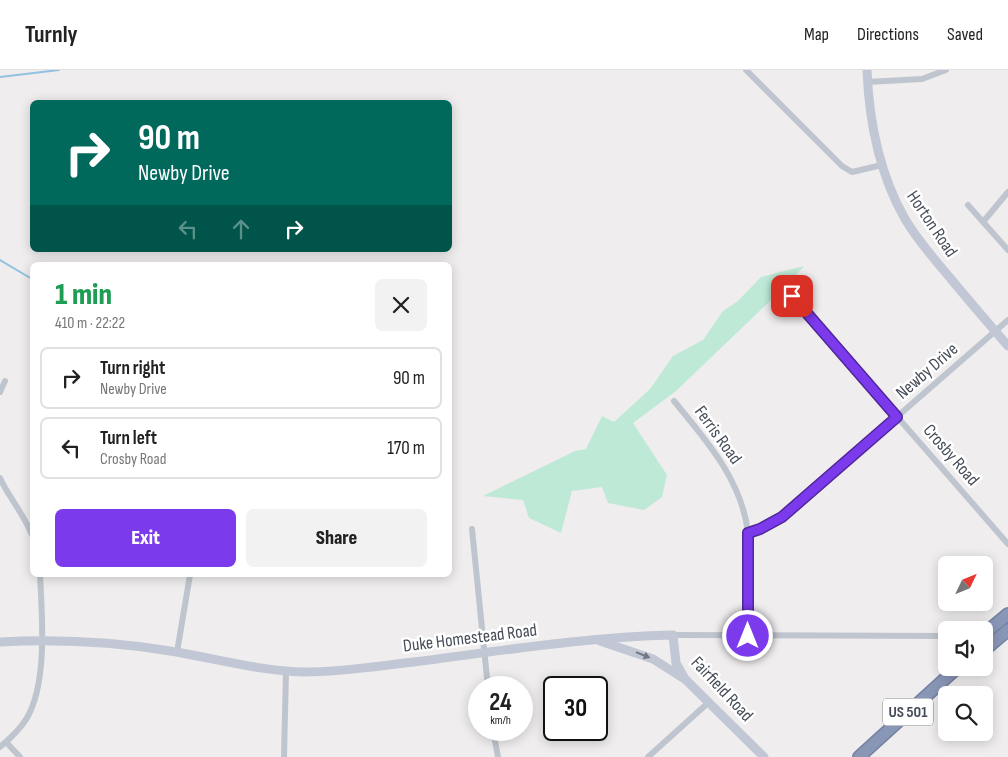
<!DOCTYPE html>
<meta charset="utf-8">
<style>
:root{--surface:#fff;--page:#f2f2f2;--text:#222;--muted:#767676;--line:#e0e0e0;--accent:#7c3aed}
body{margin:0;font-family:"Sofia Sans Condensed",sans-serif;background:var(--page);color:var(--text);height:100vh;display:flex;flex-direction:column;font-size:19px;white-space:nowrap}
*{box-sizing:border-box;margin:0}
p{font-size:16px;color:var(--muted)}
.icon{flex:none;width:28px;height:28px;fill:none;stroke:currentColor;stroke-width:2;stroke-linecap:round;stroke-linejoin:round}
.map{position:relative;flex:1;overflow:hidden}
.drawer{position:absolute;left:30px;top:192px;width:422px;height:315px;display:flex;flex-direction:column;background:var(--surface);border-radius:8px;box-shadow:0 2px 12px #0003}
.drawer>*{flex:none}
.hud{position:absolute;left:30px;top:30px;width:422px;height:152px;border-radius:8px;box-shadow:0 2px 12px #0003;background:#00695c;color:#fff;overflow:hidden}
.needle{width:32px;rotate:47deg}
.fabs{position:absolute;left:938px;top:486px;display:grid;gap:10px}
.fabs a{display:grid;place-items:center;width:55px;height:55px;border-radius:8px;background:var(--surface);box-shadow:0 2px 12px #0003;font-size:25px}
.speed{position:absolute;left:468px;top:606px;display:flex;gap:10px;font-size:25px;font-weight:700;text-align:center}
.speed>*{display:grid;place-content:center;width:65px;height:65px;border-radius:50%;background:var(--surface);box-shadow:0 2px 12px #0003;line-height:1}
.speed small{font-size:12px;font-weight:400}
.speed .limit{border:2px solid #111;border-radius:8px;background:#fff;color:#111}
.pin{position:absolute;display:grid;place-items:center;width:42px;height:42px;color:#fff;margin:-21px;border-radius:10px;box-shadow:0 2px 8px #0006}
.me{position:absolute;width:55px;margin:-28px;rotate:0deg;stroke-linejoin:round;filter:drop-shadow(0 0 4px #0008)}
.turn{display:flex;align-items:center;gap:18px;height:105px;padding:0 25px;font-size:22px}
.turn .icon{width:65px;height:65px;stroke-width:2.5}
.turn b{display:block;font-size:35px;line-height:42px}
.lanes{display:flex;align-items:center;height:48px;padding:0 25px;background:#0003;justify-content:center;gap:25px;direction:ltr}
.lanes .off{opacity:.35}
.round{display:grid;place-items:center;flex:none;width:52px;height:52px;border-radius:8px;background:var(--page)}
.head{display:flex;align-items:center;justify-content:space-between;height:85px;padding:0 25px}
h1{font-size:30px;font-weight:800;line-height:38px;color:#1e9e55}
.action{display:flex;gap:10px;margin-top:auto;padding:10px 25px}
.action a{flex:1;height:58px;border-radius:8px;background:var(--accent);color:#fff;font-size:20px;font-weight:800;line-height:58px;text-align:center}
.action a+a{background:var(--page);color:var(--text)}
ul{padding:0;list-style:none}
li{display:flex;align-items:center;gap:15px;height:62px;margin:0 10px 8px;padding:0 15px;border:2px solid var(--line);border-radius:8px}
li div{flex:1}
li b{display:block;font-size:19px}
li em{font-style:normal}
header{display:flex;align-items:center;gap:30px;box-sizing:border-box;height:70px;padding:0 25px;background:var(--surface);border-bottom:1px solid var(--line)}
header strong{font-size:24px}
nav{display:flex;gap:28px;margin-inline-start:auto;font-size:18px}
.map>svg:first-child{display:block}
.green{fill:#bfe9d7}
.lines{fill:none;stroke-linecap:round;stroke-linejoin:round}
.stream{stroke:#91c2e2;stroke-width:2}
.highway-casing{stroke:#7582a3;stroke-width:14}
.street{stroke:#bfc5ce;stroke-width:6}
.secondary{stroke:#c1c7d4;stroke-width:9}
.highway{stroke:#8997b7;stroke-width:11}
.oneway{fill:#727883}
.route-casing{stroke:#51269a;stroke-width:12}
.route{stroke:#7c3aed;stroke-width:9}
.labels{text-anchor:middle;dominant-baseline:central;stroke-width:5;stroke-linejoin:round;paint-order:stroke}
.shield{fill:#fff;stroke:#7e828a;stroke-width:1}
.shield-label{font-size:16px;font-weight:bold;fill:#474d58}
.street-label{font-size:18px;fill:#474d58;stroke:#fff}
</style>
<header>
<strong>Turnly</strong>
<nav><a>Map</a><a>Directions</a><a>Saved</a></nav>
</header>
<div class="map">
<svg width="1008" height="687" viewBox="0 0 1008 687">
<rect width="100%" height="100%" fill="#efeded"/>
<polygon class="green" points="804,196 791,211 676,321 633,353 667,405 662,427 644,440 608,433 602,417 572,421 561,463 529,448 523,430 483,426 575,381 586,379 602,346 614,352 650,319 673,286 703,270 723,241 738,231 761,207"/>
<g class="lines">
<g class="stream">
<polyline points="0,7 59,0"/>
<polyline points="0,190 32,209"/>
</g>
<defs>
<g id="highway">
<polyline points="984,564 1008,544"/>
<polyline points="984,578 987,578 1008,560"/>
<polyline points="859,687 957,598"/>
</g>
</defs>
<use href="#highway" class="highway-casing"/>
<g class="street">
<polyline points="746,0 842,96 852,102 882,95"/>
<polyline points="867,12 922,9 946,0"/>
<polyline points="968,135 1008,180"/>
<polyline points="983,152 1008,122"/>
<polyline points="792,226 1008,474"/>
<polyline points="0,322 5,311"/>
<path d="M674,331C706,370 742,410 748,463C751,497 748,532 748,566"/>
<path d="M0,408C9,428 24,444 32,465"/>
<polyline points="472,459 488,618"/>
<polyline points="748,463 771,454 790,440 1008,250"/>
<polyline points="673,565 946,566"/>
<polyline points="177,582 190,505"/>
<polyline points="493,660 498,687"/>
<polyline points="6,672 20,687"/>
<path d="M0,677C12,667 24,656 30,642C47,606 42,544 40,505"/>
<polyline points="284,687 286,601"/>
<polyline points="648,687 709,632"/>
</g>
<g class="secondary">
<path d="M867,0C869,51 880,105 905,149C918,171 935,190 951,209C970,232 989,254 1008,276"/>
<polyline points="600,571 653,589 683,608"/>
<path d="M0,572C56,569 115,572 170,581C214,588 259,601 304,602C341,602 378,596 414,592C500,581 587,567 673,565L676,593L685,609L764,687"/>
</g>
<use href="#highway" class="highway"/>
</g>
<defs><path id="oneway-solid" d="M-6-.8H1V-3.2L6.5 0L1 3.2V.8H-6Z" transform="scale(1.25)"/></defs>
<use class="oneway" href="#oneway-solid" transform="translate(643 585) rotate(22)"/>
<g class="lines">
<defs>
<polyline id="route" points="748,566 748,463 760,459 782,447 897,347 792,226"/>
</defs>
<use href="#route" class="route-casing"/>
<use href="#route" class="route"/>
</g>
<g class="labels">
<rect class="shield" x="883" y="628.5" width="50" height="27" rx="4"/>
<g class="shield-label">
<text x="908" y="642">US 501</text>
</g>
<g class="street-label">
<text transform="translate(932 154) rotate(56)">Horton Road</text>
<text transform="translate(927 301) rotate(-41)">Newby Drive</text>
<text transform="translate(718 365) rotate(54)">Ferris Road</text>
<text transform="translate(951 385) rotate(49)">Crosby Road</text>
<text transform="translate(470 568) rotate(-7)">Duke Homestead Road</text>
<text transform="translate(722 619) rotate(47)">Fairfield Road</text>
</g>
</g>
</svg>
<div class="fabs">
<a><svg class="needle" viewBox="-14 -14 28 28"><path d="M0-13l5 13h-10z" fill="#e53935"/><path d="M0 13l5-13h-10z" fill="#767676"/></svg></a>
<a><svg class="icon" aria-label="sound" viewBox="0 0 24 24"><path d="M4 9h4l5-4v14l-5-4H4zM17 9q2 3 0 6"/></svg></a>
<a><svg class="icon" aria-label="search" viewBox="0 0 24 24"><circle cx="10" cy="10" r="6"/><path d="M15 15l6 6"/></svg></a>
</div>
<div class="speed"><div>24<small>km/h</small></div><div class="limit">30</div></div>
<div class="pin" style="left:792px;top:226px;background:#d93025"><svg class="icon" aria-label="arrive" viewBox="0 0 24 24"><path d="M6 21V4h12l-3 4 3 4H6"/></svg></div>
<svg class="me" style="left:748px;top:566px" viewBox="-20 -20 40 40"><circle r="17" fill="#7c3aed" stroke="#fff" stroke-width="3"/><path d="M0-11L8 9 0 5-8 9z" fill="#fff"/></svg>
<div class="hud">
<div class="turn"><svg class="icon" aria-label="right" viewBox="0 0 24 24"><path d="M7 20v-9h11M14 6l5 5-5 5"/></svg><div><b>90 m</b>Newby Drive</div></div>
<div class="lanes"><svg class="icon off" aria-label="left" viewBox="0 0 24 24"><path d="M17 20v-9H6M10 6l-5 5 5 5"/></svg><svg class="icon off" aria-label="ahead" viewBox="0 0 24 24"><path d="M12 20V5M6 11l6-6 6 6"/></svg><svg class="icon" aria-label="right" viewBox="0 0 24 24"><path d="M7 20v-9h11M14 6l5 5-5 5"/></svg></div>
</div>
<section class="drawer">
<div class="head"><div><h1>1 min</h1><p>410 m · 22:22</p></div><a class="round"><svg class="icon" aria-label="close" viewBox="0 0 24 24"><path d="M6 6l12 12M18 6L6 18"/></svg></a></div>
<ul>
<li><svg class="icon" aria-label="right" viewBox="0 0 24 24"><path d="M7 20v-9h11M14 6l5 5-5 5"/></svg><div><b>Turn right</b><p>Newby Drive</p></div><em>90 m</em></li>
<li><svg class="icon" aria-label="left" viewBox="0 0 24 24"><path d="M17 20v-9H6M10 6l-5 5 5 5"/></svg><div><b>Turn left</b><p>Crosby Road</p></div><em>170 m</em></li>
</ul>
<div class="action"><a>Exit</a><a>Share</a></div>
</section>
</div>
